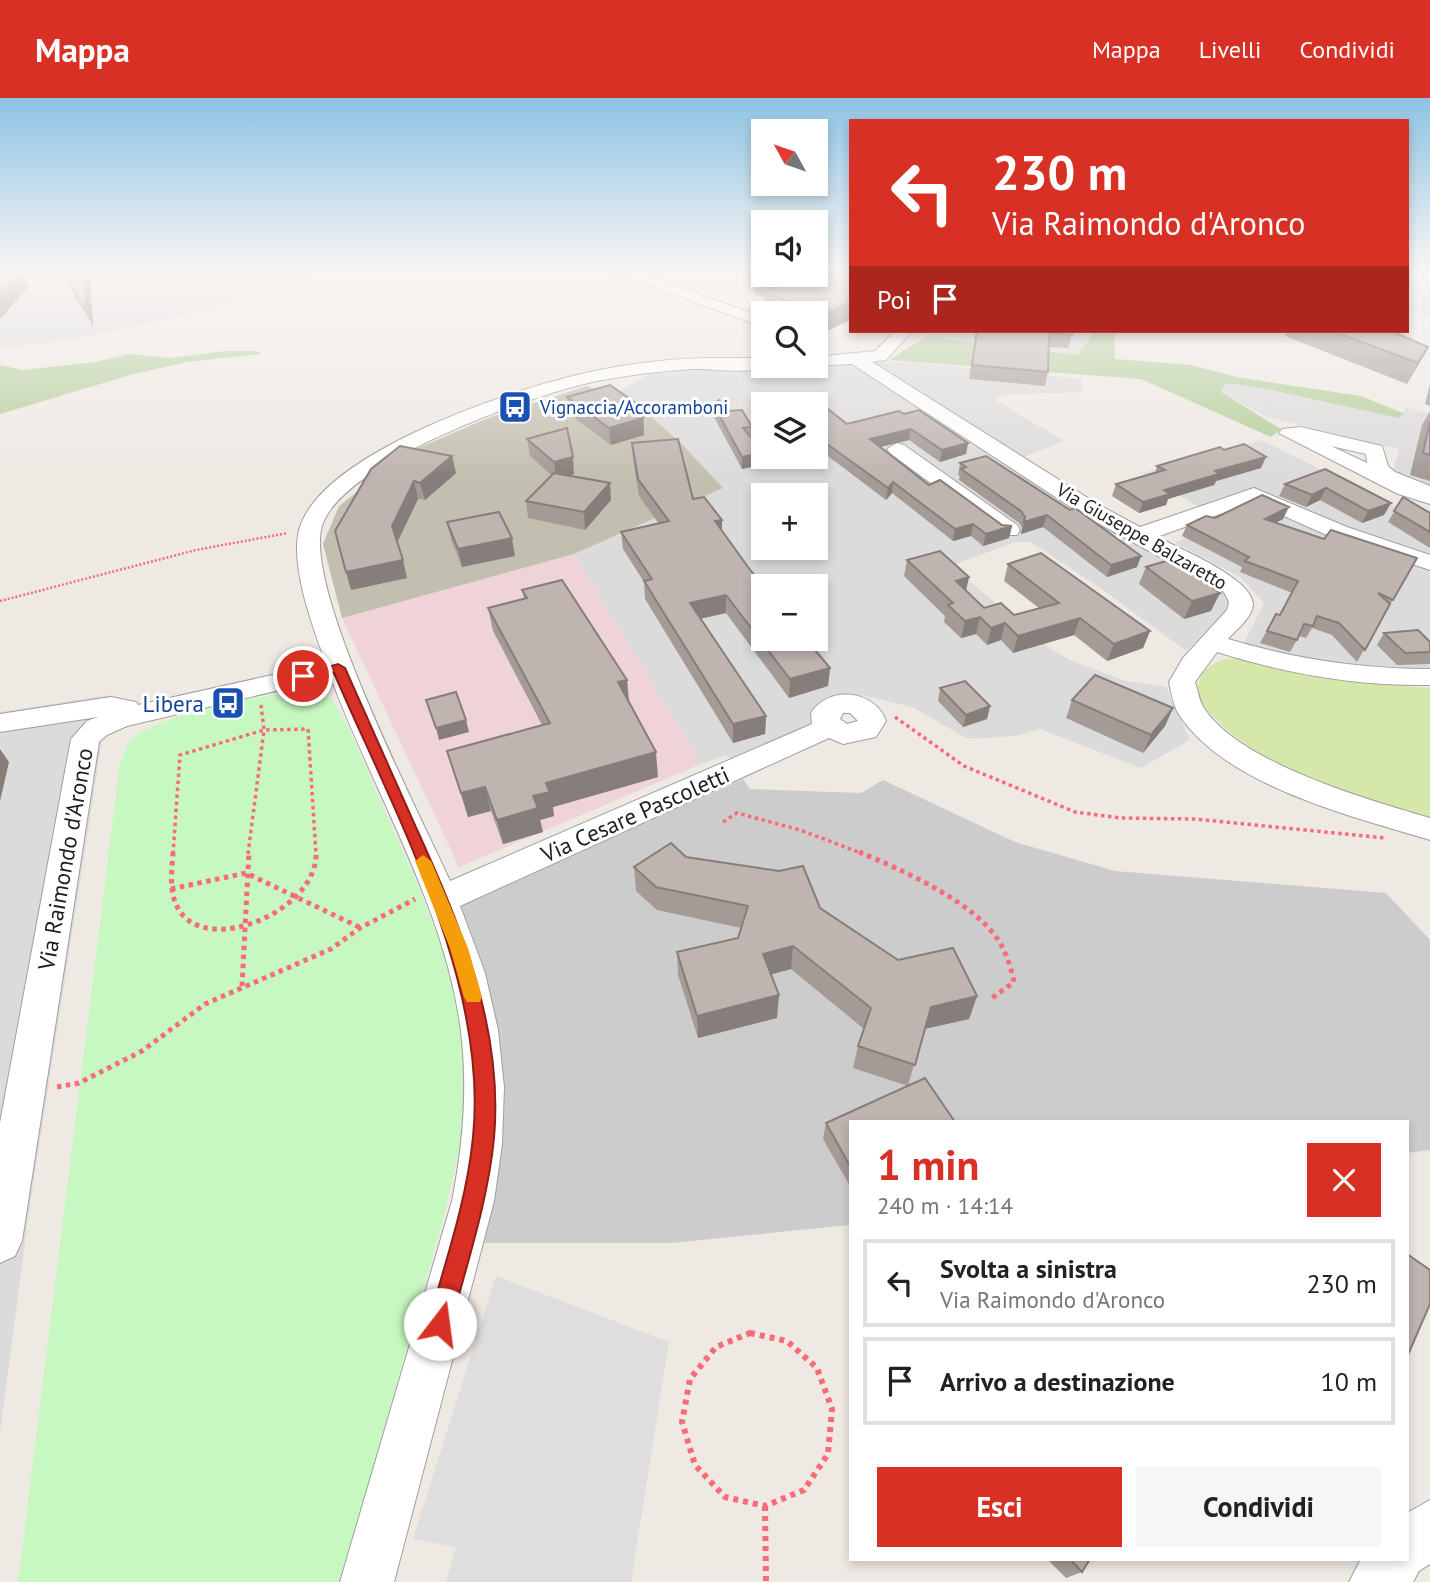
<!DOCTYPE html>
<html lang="it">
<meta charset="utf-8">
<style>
:root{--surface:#fff;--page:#f6f6f6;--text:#222;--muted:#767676;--line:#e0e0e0;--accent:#d93025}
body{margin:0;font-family:"PT Sans",sans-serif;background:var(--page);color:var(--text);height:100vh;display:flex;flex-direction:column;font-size:26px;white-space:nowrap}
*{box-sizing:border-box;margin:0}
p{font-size:23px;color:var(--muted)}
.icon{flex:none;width:38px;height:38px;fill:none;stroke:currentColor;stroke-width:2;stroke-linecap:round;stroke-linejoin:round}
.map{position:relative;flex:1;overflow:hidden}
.sheet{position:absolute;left:849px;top:1022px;width:560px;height:441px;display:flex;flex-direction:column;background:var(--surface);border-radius:0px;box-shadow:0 4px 10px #0003}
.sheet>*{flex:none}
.guide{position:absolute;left:849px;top:21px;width:560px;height:214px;border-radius:0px;box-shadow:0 4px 10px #0003;background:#d93025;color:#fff;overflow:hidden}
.needle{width:46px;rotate:310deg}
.buttons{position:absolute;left:751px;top:21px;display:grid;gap:14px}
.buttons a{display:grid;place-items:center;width:77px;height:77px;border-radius:0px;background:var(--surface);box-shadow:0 4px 10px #0003;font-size:35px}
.pin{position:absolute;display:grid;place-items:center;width:60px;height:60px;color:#fff;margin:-30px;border:4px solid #fff;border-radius:50%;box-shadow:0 2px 7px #0007}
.me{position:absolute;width:77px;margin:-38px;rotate:15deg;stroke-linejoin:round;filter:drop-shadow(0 0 5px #0008)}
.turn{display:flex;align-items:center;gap:24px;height:147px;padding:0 28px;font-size:32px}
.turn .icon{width:91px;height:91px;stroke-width:2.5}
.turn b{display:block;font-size:49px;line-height:60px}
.then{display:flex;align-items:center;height:66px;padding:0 28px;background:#0003;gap:14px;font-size:26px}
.round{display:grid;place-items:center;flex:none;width:74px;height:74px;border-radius:0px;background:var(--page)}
.head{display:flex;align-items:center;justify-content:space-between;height:119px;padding:0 28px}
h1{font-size:42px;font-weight:700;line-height:52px;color:var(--accent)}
.action{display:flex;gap:14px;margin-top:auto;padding:14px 28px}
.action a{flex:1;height:80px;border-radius:0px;background:var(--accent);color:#fff;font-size:28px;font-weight:700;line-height:80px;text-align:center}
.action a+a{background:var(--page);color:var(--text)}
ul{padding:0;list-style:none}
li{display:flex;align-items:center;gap:21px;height:88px;margin:0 14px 10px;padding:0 14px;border:4px solid var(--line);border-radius:0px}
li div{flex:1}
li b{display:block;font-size:26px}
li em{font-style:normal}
header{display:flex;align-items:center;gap:42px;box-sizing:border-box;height:98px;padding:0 35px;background:var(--accent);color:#fff}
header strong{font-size:33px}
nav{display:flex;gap:38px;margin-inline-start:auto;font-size:24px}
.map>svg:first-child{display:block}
.residential{fill:#dcdbdb;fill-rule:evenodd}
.commercial{fill:#efd3d8}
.religious{fill:#ccc}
.construction{fill:#c3bfb0}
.grass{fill:#d5e8aa}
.forest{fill:#b3ce99}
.park{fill:#c8f8c1}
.parking{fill:#dedede}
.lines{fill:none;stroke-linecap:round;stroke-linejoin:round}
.minor-casing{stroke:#9f9f9f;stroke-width:2}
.path-far3{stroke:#f86c79;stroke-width:2.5;stroke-dasharray:2 2;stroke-linecap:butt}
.path-far2{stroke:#f86c79;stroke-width:3.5;stroke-dasharray:3.5 3.5;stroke-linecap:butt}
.path-far1{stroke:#f86c79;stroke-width:5;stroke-dasharray:4.5 4.5;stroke-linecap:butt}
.path{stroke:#f86c79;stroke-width:6;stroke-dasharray:5 5;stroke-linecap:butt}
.minor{fill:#fff;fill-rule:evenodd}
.wall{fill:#a49b97}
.shaded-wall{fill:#867e7b}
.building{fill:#bfb4b0;stroke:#867e7b;stroke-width:2}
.route{fill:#d93025;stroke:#8d1f18;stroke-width:2}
.slow{fill:#f59e0b}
.labels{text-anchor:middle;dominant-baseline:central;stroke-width:6;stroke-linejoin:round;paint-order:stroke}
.far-transit-label{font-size:19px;fill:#164399;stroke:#fff;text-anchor:start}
.far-street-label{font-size:19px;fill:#1e1e1e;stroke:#fff}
.transit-label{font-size:23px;fill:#164399;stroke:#fff;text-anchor:end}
.street-label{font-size:23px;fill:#1e1e1e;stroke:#fff}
</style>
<header>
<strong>Mappa</strong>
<nav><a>Mappa</a><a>Livelli</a><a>Condividi</a></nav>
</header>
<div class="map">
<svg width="1430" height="1484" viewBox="0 0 1430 1484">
<rect width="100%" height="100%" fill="#efe9e4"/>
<g class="residential">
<polygon points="101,172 319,172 248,200 195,215 76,241 0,250 0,183"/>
<polygon points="1407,188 1430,194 1430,220 1407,212"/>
<polygon points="929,233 1092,233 1077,257 926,239"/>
<path d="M908,264L1081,281L1084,294L1004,297L994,301L1064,343L1009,365L1133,446L1219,490L1227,498L1229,505L1226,512L1186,553L1103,492L1031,444H1015L951,468L1051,551L1072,563L1126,583L1166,589L1190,642L1141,670L1040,631L1016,638L968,641L912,609L865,598L849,599L813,629L731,662L727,657L701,666L574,456L723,390L681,345L642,311L612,297L651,275L697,270ZM763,306H816V359H763ZM763,397H816V450H763ZM763,488H816V541H763Z"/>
<polygon points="1226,285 1267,291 1399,320 1406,309 1430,316 1430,389 1393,373 1399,351 1267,319 1221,294"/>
<polygon points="1262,342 1430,426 1430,572 1304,563 1244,545 1264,505 1240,479 1175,445 1221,423 1143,375"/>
<polygon points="109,597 29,1114 0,1335 0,614"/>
</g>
<polygon class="commercial" points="574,456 701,666 459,769 342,520"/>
<polygon class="religious" points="743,681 750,691 861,695 883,682 1015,744 1115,773 1386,795 1430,842 1430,1052 1407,1055 1407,1024 850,1024 850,1127 671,1145 484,1145 494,1077 456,808"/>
<polygon class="construction" points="587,288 642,311 681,345 723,390 574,456 342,520 323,446 339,408 407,355 488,320"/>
<path class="grass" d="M1239,560L1325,581L1430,590V722C1402,714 1374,708 1346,699C1305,686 1215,636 1197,596C1197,571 1216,560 1239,560Z"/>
<g class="forest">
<polygon points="1092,233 1121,233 1115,238 1115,261 1191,267 1236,279 1361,298 1403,315 1399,320 1267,291 1226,285 1221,294 1281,331 1271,339 1141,281 889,262 926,239 1077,257 1089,241"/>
<polygon points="225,253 257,253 261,256 187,264 130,277 0,316 0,267 23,272 95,264 129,256 170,260"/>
</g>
<path class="park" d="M295,594L332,601L350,633L422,797L443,854L462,923L471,1003L443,1121L341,1484H18L120,664C124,657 127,645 133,640C169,614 251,600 295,594Z"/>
<polygon class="parking" points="496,1178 669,1244 631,1484 446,1484 456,1449 413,1441"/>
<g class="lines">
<defs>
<g id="minor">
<polygon points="608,172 630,172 763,219 763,229"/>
<path d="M895,233H912L886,262L872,264L1099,407L1140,429L1254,390L1347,429L1430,457V472L1331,439L1253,404L1157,439C1178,450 1252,480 1253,506C1253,519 1236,532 1228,541C1295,561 1361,571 1430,571V587C1357,588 1287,576 1217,554L1195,584C1198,592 1199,603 1204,610C1239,665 1369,702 1430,720V742C1353,719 1223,687 1178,615C1173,606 1171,594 1169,584L1183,560L1227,512L1229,504L1224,494L1083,417L852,266L810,268H816V259L875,253Z"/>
<path d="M706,260H763V268H770C749,277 714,270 691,271C659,273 628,277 597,283C534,296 342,364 322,428C303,491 420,716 450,783L812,626L811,615C829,587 875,592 886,623L876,639L843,646L829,640L460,808L485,875L498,932L504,989L502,1046L494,1103L394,1484H340L452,1103C463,1047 468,991 461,934C446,811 374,695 331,580L127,628L107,637L99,644L22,1143L15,1158L0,1165V1025L71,641L87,623L98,619L0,634V616L111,599L136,604L138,607L326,565C313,530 287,461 301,426C330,351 520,288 595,273C632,265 668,261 706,260ZM843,615H850L858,623L847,626L840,621Z"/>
<path d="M1301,329L1382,348L1388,368L1395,374L1430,388V406L1398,396L1279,335L1282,331ZM1331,348L1366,356L1367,365Z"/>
<polygon points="897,345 904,347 1017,427 1020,432 1017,437 1001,437 890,355 887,351"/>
<polygon points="1430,1402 1430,1466 1419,1473 1413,1484 1349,1484 1361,1461 1407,1461 1407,1415"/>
</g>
</defs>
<use href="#minor" class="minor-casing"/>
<polyline class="path-far3" points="0,503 196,452 288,435"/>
<g class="path-far2">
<polyline points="895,619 964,668 1075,714 1121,720 1195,721 1385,740"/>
<polyline points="723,724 737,715 800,732 863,756"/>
<polyline points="173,756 180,657 264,632 308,631 316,756"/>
<polyline points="248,756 264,632 261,607"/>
</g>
<g class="path-far1">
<path d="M173,754C172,773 168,794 179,812C208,859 319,812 316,754"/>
<path d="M859,754C902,772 973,803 999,843C1007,856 1011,870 1014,884L992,900"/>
<polyline points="171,791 246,775 359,829"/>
<polyline points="242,888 249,754"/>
<polyline points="57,989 79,985 142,953 205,906 331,851 360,830 415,801"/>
</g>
<g class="path">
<polygon points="750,1235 787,1243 817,1270 832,1311 828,1356 804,1392 765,1408 725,1399 695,1367 682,1324 690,1281 716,1249"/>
<polyline points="765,1408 766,1484"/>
</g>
<use href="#minor" class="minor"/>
</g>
<g class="wall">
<polygon points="61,172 90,181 93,228 67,185"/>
<polygon points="850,172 825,234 816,230 816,215 770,215 764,213 764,199 754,195 755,177"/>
<polygon points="976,233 1073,233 1068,250 1049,249 1048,274 1045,288 969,281"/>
<polygon points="1287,233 1391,233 1428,249 1407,286 1285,238"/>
<polygon points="1430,286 1430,308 1425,306"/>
<polygon points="567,299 643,310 644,337 611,347 569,316"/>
<polygon points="713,306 729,313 752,329 751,340 764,366 742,371 713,317"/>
<polygon points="816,306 847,326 904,316 968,345 966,356 940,364 909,342 880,349 929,387 1002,427 1012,428 1009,440 983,448 971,438 953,443 892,395 886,402 816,349"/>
<polygon points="1430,313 1430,383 1410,377 1422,327"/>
<polygon points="527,341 574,376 568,377 611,402 585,432 528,420 526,403 551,377 530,358"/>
<polygon points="632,345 693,401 722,422 722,434 748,469 830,570 828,588 789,600 726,515 701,520 766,618 765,636 733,645 645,501 644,484 623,451 621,434 659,426 639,398 633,361"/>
<polygon points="452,358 456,375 425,402 418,401 397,444 407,480 351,492 346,474 335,433"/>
<polygon points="960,365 1141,458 1137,469 1107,479 1043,429 1021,436 1022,430 1019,425 959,382 960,378 958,377"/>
<polygon points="1157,368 1261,370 1216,383 1214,387 1168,401 1166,407 1139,415 1112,398 1116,386 1155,375"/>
<polygon points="1325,371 1391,405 1384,417 1362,425 1320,402 1306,409 1279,398 1285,386"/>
<polygon points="1403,399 1430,415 1430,450 1388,424"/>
<polygon points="1215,420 1283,421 1275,425 1324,441 1417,460 1357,564 1332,537 1312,530 1306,540 1299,538 1290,554 1260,545 1276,516 1280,517 1292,495 1240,474 1242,469 1182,438 1187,427"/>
<polygon points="447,424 515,458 462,469 451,441"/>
<polygon points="907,462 969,479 966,493 984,510 1014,517 1039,510 1004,483 1008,466 1150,533 1143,550 1107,563 1074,537 1013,555 1001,542 987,547 976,536 961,540 944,524 945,518 904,478"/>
<polygon points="1146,469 1200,481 1211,513 1184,521 1139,486"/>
<polygon points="522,492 627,582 629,604 658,679 553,709 554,718 540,722 543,734 503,746 491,713 468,719 447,653 542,627 493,533 488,510 524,501"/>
<polygon points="1384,535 1430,544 1430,566 1397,567 1377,547"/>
<polygon points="940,590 990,608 987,621 963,629 938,603"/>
<polygon points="1072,602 1173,610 1165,628 1143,655 1066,620"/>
<polygon points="686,759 820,810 898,862 977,898 969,921 925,931 908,987 850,1024 850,1088 823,1041 826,1025 908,988 853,970 858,948 864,931 791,871 771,876 777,920 698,940 678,877 677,854 738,840 741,830 657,812 636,793 634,769"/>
<polygon points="1047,1461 1090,1461 1082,1474 1066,1480"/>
</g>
<g class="shaded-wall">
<polygon points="84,172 86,172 90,181 93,228 86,213"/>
<polygon points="22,174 29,188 0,221 0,198"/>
<polygon points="850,204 850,222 825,234 827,215"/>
<polygon points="1428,249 1417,269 1407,286 1418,265"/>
<polygon points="643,310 644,337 611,347 609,330"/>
<polygon points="911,331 909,342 868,352 870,341"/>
<polygon points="968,345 966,356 940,364 942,352"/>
<polygon points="763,355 763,359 764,359 764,366 742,371 742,359"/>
<polygon points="452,358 456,375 425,402 420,385"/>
<polygon points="573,359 574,376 556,381 554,364"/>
<polygon points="1266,359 1261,370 1216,383 1214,387 1168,401 1166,407 1139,415 1143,404 1164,392 1215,373"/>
<polygon points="414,383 418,401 397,445 392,428"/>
<polygon points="893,384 892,395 886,402 888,390"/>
<polygon points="610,385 611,402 585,432 584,414"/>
<polygon points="1326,390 1320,402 1306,409 1312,397"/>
<polygon points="1391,405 1384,417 1362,425 1368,413"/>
<polygon points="1289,409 1283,421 1259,433 1265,421"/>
<polygon points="1047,417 1043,429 1021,436 1024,424"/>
<polygon points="722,422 722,439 715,423"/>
<polygon points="973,426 971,438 953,443 955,431"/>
<polygon points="1012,428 1009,440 983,448 986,436"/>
<polygon points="512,440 515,458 462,469 458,451"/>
<polygon points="1141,458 1137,469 1107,479 1111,467"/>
<polygon points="403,462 407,480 351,492 346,474"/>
<polygon points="969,479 965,496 956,483"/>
<polygon points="1220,495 1211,513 1184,521 1192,503"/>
<polygon points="726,497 726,515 691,523 690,505"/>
<polygon points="980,519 976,536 961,540 965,523"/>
<polygon points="1080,520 1074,537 1013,555 1018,538"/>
<polygon points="1005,525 1001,542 987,547 991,530"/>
<polygon points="1150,533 1143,550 1107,563 1114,546"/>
<polygon points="830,570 828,588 789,600 790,581"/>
<polygon points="627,582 629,606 618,584"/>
<polygon points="990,608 987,621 963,629 966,617"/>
<polygon points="1173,610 1165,628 1143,655 1151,637"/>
<polygon points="766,618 765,636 733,645 733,626"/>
<polygon points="466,622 469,634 439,642 436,630"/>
<polygon points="0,651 9,664 0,703"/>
<polygon points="656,654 658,679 553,709 554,718 540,722 543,734 503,746 497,722 533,698 546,685"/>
<polygon points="485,689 491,713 468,719 461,695"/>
<polygon points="793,848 791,871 762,879 763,856"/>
<polygon points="779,897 777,920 698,940 697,918"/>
<polygon points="977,898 969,921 924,931 931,909"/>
</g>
<g class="building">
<polygon points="61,172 84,172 86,213"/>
<polygon points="816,172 850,172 850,204 827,215 764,195 784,187 755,177 763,174 763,177 816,177"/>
<polygon points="22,174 5,192 0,198 0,175"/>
<polygon points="977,233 1073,233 1072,237 1049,235 1048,274 972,267"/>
<polygon points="1332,233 1391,233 1428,249 1418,265"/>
<polygon points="610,287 643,310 643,320 609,330 567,299"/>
<polygon points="719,302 729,313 742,312 752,329 743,330 763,353 763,355 742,359 713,306"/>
<polygon points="819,304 847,326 899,313 904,316 919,312 968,345 942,352 911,331 870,341 929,387 940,382 1002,427 1012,428 986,436 973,426 955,431 893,384 888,390 816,338 816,306 796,306"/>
<polygon points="1430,323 1430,357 1423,355"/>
<polygon points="567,330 573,359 554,364 527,341"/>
<polygon points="678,341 693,401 704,399 722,422 715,423 748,469 763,488 763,541 806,541 830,570 790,581 726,497 690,505 766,618 733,626 644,483 652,481 621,434 669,423 638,381 632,345"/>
<polygon points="1244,346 1266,359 1215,373 1219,376 1164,392 1170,396 1143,404 1116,386 1165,372 1157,368 1220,349 1224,352"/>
<polygon points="400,348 452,358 420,385 414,383 392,428 403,462 346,474 335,433 371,371"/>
<polygon points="986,358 1070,412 1075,410 1141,458 1111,467 1047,417 1024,424 1025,419 1021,413 961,371 966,369 960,365"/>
<polygon points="1325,371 1391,405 1368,413 1326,390 1312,397 1285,386"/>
<polygon points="554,375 610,385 584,414 526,403"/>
<polygon points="1262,397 1289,409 1265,421 1324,441 1331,432 1417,460 1393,502 1378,495 1390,506 1365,552 1339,525 1317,518 1313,528 1304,526 1297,542 1267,533 1276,516 1280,517 1298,483 1245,463 1249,459 1187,427 1206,418 1215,420"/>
<polygon points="1403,399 1430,415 1430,434 1394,413"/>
<polygon points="499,414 512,440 458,451 447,424"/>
<polygon points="940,453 969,479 956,483 984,510 1001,505 1014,517 1059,505 1008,466 1041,455 1150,533 1114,546 1080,520 1018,538 1005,525 991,530 980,519 965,523 948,507 953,505 907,462"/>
<polygon points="1179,459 1202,476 1196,478 1220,495 1192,503 1146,469"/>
<polygon points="562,482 627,582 618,584 656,654 546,685 550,694 533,698 538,710 497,722 485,689 461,695 447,653 550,625 488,510 527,500 522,492"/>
<polygon points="1418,532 1430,544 1430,554 1405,555 1384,535"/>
<polygon points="1095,577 1173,610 1151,637 1072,602"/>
<polygon points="965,583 990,608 966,617 940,590"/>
<polygon points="456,594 466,622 436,630 426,602"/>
<polygon points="671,745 686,759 779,773 803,768 820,810 898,862 953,850 977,898 931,909 915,967 858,948 871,910 793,848 763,856 779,897 697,918 677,854 738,840 748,808 656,789 634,769"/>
<polygon points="925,980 955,1024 850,1024 850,1068 826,1025"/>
<polygon points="1407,1156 1430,1172 1430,1206 1407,1259"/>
<polygon points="1070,1461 1090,1461 1082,1474"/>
</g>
<linearGradient id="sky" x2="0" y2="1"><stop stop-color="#8dc3e3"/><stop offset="0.45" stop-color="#f8f5f3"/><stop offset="1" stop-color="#f8f5f3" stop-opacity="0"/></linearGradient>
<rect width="1430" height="380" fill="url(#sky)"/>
<path class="route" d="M338,566L345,570C368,622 391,673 414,725C459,824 504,928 494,1040C488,1103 467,1165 451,1226L448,1234L440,1237L432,1234L428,1226C445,1165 467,1102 473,1039C489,884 394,714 334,575L303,582L296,578Z"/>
<polygon class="slow" points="423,757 431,763 468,850 482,899 480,904 467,904 464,899 450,850 415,763"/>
<defs>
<symbol id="bus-square" viewBox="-11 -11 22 22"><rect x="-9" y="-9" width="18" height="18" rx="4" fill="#1a4fb4" stroke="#fff"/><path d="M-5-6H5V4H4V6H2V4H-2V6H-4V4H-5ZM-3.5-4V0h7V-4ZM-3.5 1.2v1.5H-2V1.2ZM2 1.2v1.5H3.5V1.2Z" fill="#fff"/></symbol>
</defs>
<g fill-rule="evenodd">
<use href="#bus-square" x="496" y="290" width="38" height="38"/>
<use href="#bus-square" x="209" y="586" width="38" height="38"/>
</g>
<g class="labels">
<g class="far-transit-label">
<text x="540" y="309">Vignaccia/Accoramboni</text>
</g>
<g class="far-street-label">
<text transform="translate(1142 438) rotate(30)">Via Giuseppe Balzaretto</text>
</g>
<g class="transit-label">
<text x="204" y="605">Libera</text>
</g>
<g class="street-label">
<text transform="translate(635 716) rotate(-24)">Via Cesare Pascoletti</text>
<text transform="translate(65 761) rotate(-80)">Via Raimondo d'Aronco</text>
</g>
</g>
</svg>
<div class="buttons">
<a><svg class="needle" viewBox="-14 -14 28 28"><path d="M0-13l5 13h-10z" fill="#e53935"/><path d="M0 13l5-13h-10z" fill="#767676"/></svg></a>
<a><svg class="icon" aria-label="sound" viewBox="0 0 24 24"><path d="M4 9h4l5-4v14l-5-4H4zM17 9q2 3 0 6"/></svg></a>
<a><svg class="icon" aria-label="search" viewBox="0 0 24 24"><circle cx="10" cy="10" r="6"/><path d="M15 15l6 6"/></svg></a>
<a><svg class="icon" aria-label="layers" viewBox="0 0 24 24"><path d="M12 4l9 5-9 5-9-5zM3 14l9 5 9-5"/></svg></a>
<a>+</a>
<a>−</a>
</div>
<div class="pin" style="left:303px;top:578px;background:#d93025"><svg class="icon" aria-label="arrive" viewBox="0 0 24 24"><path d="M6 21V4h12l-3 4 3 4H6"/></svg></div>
<svg class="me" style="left:440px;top:1226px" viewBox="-20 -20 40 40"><circle r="19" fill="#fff"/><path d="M0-13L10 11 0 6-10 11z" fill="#d93025"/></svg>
<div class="guide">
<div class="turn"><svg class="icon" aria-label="left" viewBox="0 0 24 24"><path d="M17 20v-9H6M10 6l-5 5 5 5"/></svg><div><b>230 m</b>Via Raimondo d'Aronco</div></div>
<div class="then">Poi<svg class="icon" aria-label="arrive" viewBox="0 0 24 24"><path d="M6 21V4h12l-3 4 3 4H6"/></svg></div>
</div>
<section class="sheet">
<div class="head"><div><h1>1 min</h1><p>240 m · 14:14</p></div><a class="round" style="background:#d93025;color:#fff"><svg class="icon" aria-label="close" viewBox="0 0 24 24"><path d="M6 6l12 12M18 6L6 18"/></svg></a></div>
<ul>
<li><svg class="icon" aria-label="left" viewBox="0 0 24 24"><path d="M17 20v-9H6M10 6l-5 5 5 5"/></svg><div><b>Svolta a sinistra</b><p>Via Raimondo d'Aronco</p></div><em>230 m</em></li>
<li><svg class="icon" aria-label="arrive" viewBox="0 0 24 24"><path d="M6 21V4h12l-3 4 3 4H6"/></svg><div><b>Arrivo a destinazione</b></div><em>10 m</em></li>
</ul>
<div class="action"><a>Esci</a><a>Condividi</a></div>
</section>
</div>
